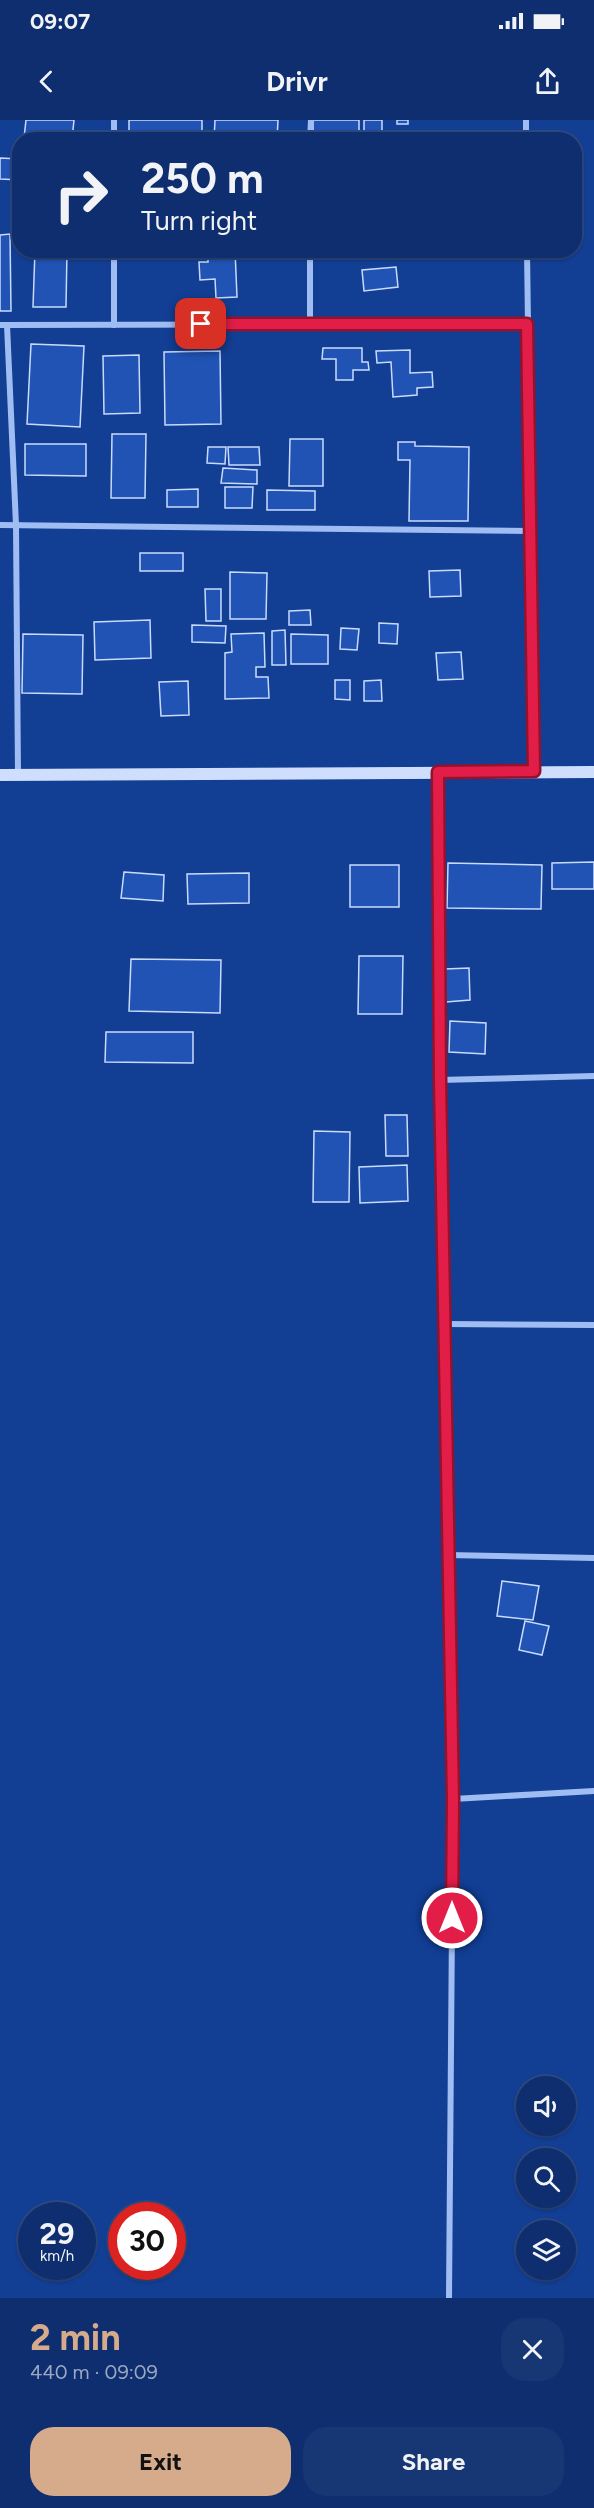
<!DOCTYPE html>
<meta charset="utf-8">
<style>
:root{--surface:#0e2e6f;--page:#173674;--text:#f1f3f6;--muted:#9ba8c3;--line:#2e4a82;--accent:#d6ab8b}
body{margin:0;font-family:Figtree,sans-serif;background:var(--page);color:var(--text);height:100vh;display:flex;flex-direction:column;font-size:22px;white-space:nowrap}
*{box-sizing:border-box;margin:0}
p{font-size:20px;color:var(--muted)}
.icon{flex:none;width:33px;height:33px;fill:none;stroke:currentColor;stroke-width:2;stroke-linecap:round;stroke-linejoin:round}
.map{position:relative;height:2178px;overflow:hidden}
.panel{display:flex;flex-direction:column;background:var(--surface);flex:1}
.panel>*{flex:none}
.guide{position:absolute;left:12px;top:12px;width:570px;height:126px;border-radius:24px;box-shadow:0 2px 4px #0004,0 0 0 2px var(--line);background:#0e2e6f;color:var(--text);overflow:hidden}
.controls{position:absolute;left:516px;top:1956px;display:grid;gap:12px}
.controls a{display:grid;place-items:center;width:60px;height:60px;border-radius:50%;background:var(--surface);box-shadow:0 2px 4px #0004,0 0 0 2px var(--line);font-size:30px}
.speed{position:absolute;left:18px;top:2082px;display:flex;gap:12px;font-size:30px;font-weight:700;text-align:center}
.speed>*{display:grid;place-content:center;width:78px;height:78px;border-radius:50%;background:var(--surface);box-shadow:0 2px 4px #0004,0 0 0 2px var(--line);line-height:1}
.speed small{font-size:15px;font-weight:400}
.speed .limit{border:9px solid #d22;background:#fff;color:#111}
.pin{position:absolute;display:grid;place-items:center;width:51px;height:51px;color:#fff;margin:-26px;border-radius:12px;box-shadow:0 3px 9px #0006}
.me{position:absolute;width:66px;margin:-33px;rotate:0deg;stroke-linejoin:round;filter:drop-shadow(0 0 4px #0008)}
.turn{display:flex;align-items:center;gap:21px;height:126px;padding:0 30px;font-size:27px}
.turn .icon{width:78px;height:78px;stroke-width:2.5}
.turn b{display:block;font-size:42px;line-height:51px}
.round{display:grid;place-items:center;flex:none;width:63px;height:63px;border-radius:24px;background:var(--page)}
.overview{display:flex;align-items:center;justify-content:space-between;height:102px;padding:0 30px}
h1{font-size:36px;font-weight:700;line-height:45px;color:var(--accent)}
.primary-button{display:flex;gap:12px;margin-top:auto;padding:12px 30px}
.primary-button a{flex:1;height:69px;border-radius:24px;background:var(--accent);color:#111;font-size:24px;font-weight:700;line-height:69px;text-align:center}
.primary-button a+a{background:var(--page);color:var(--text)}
.status{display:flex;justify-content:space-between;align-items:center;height:42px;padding:0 30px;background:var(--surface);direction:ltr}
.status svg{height:16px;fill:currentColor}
header{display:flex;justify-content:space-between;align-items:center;height:78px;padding:0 30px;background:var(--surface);font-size:27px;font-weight:700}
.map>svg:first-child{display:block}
.building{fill:#2053b3;stroke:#c8dbfd;stroke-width:1.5}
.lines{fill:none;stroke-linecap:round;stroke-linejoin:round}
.street{stroke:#a0bdf3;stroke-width:6}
.secondary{stroke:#cfdefc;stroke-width:12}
.route-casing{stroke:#92132f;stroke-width:15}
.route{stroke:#e11d48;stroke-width:10}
</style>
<div class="status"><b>09:07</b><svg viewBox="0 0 49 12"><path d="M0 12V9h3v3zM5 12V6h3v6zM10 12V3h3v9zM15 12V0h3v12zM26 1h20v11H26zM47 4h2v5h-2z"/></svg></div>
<header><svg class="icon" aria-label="back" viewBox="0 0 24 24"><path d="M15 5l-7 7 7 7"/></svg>Drivr<svg class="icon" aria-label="share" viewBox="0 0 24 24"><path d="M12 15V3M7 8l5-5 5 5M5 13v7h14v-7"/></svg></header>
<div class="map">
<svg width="594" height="2178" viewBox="0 0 594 2178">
<rect width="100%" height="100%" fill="#123e94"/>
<g class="building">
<polygon points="26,0 74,0 72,20 24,18"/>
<rect x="129" y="0" width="73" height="20"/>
<polygon points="215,0 278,0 277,20 214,20"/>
<polygon points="313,0 359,0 359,20 316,20 316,16 313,17"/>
<rect x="364" y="0" width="18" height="20"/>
<rect x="397" y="0" width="11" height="4"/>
<polygon points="0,38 20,39 20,60 0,59"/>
<polygon points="10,114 11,191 0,191 0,115"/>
<polygon points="35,130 67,130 66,187 33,187"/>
<polygon points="235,130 237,177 216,178 215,159 200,160 199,142 208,142 208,131"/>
<polygon points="241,130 282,130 281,135"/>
<polygon points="396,147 398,167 364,171 362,150"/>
<polygon points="31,224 84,226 80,307 27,304"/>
<polygon points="323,228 362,228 362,242 368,242 369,250 353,250 353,260 336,260 336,239 322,239"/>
<polygon points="410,230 410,253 432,252 433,267 417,268 417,275 393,277 391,242 377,243 376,231"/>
<polygon points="220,231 221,304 165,305 164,232"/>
<polygon points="139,235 140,293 104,294 103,236"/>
<polygon points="112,314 146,314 145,378 111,378"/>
<polygon points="290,319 323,319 323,366 289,366"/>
<polygon points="398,322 415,322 415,326 469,327 468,401 409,401 410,340 398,340"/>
<polygon points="25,324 86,324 86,356 25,355"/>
<polygon points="208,327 226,327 225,344 207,343"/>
<polygon points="228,327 259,327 260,345 229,345"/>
<polygon points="223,348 257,350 257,364 221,363"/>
<polygon points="225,367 253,367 252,388 225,388"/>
<polygon points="198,369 198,387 167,387 167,370"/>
<polygon points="267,370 315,371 315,390 267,390"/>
<rect x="140" y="433" width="43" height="18"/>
<polygon points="460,450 461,476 430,477 429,451"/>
<polygon points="230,452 267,453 266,499 230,499"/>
<polygon points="205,469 221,469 221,501 206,501"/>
<polygon points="310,490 311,505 289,505 289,491"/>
<polygon points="150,500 151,538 95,540 94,502"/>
<polygon points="379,503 398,504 397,524 379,523"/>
<polygon points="192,505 226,506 225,523 192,522"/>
<polygon points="341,508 359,509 357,530 340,529"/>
<polygon points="285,510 286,545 272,545 272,511"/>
<polygon points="264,513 265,547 256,547 256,557 268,557 269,578 225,579 225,533 232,532 231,514"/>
<polygon points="23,514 83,515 82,574 22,573"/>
<polygon points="291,514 328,515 328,544 291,544"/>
<polygon points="461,532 463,559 438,560 436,533"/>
<polygon points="335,560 350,560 350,580 335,579"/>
<polygon points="381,560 382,581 364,581 364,561"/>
<polygon points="188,561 189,595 161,596 159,562"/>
<polygon points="594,742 594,769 552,769 552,743"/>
<polygon points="448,743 542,745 541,789 447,788"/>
<rect x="350" y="745" width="49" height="42"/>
<polygon points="124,752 164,755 163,781 121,778"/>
<polygon points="249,753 249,783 188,784 187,754"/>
<polygon points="359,836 403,836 402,894 358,894"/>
<polygon points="131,839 221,840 220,893 129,891"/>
<polygon points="469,848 470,880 446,882 445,849"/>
<polygon points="450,901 486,903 485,934 449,932"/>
<polygon points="106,912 193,912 193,943 105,942"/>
<polygon points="385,995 407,995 408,1036 386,1036"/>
<polygon points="314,1011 350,1012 349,1082 313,1082"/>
<polygon points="407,1045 408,1081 360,1083 359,1047"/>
<polygon points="502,1461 539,1466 533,1500 497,1496"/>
<polygon points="525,1501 549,1506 542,1535 519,1530"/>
</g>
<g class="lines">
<g class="street">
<polyline points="114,0 114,20"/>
<polyline points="526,0 526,20"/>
<polyline points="310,20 311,0"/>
<polyline points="114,130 114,205"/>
<polyline points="527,130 534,651"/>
<polyline points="310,204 310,130"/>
<polyline points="0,205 527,204"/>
<polyline points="7,205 16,405 18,655"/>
<polyline points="0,405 530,411"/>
<polyline points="438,652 439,960 453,1679 449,2178"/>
<polyline points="439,960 594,956"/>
<polyline points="444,1204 594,1205"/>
<polyline points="448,1435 594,1438"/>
<polyline points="453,1679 594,1671"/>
</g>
<polyline class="secondary" points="0,655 594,652"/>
</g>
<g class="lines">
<defs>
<polyline id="route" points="201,204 527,204 534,651 438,652 440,960 453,1679 452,1798"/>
</defs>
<use href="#route" class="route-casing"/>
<use href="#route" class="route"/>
</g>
</svg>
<div class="controls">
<a><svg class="icon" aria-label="sound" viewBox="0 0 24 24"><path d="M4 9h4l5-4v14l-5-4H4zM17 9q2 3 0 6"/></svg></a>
<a><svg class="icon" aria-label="search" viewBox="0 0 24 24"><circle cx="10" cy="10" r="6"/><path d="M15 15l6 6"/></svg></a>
<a><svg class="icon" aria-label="layers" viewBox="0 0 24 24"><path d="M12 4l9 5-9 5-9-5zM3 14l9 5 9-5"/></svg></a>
</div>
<div class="speed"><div>29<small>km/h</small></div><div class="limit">30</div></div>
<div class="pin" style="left:201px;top:204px;background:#d93025"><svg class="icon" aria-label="arrive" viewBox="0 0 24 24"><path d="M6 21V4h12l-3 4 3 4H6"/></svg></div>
<svg class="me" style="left:452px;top:1798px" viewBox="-20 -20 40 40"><circle r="17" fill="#e11d48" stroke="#fff" stroke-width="3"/><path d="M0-11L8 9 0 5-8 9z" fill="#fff"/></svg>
<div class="guide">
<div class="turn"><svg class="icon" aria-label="right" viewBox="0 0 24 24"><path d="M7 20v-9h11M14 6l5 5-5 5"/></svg><div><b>250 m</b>Turn right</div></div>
</div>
</div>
<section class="panel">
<div class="overview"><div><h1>2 min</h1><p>440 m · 09:09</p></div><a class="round"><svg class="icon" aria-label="close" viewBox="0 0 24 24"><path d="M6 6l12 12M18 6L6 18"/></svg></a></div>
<div class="primary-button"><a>Exit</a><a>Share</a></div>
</section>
